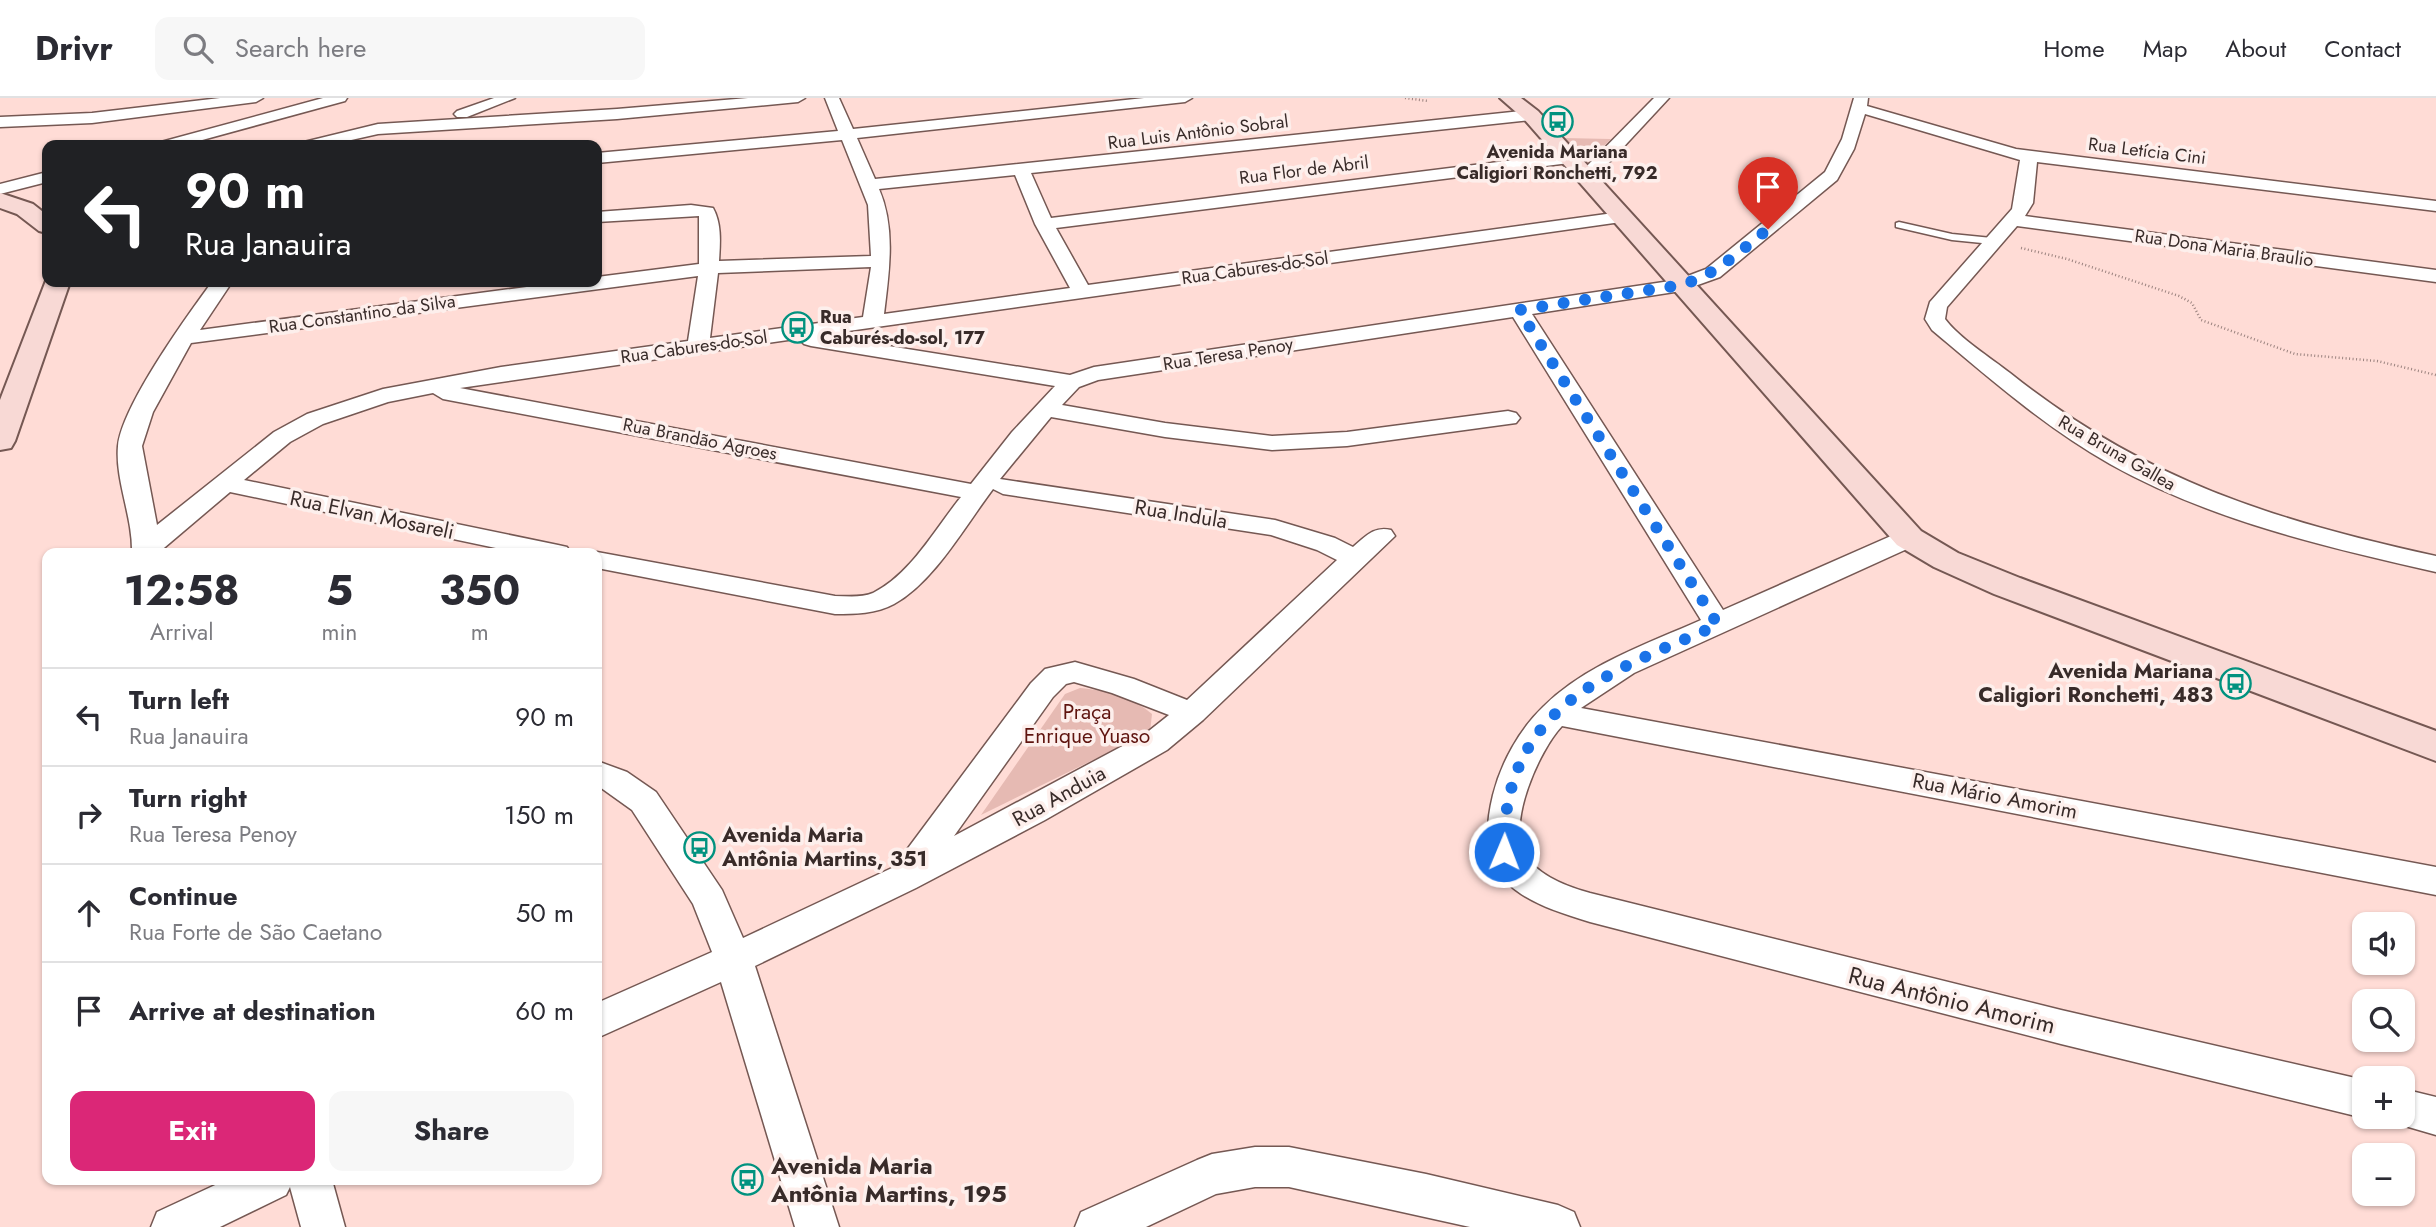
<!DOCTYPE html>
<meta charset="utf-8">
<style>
:root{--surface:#fff;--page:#f7f7f7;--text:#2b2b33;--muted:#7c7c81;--line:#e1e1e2;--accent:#db2777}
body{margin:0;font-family:Jost,sans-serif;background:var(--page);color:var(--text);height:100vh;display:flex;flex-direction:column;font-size:26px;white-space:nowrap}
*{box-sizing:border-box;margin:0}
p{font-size:23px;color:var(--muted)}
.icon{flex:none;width:38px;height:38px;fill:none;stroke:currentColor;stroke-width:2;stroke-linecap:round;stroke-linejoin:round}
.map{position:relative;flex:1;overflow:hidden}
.drawer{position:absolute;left:42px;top:450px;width:560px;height:637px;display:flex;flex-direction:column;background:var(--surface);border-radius:14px;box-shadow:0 2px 5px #0004}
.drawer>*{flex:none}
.top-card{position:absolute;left:42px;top:42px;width:560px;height:147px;border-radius:14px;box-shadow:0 2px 5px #0004;background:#202124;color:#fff;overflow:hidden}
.buttons{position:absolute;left:2352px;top:814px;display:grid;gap:14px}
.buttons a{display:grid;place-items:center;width:63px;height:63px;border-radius:14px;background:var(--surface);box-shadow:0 2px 5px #0004;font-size:35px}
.pin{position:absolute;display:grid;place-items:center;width:60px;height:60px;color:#fff;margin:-72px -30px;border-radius:50% 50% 50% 0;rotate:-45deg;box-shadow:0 0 7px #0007}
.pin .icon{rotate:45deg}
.me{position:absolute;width:77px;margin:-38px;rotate:1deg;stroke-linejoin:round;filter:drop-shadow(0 0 5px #0008)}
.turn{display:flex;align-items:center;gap:24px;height:147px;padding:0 28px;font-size:32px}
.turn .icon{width:91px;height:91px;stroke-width:2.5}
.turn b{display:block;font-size:49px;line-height:60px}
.eta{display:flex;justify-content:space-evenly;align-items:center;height:119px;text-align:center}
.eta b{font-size:42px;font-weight:700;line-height:49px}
.button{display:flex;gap:14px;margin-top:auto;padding:14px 28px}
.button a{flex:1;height:80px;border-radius:14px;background:var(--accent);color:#fff;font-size:28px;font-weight:700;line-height:80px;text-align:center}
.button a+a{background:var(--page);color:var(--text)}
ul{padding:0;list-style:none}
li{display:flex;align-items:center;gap:21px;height:98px;padding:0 28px;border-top:2px solid var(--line)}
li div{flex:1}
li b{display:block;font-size:26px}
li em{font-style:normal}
header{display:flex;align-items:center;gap:42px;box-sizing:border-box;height:98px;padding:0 35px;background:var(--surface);border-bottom:2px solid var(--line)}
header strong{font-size:33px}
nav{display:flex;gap:38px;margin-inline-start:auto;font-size:24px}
.search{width:490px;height:63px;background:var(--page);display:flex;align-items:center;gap:18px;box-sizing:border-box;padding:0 24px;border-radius:14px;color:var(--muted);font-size:26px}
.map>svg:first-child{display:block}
.green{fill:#e6bab3}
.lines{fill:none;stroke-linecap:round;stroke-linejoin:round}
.lane-casing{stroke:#755853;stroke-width:3}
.street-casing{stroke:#755853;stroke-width:3}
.secondary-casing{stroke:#755853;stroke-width:4}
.path{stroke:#9b837f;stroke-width:2.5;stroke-dasharray:1 2.5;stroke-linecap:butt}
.lane{fill:#fff;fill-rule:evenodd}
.street{fill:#fff;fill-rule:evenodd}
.secondary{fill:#f8d9d5;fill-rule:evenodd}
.route{stroke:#1a73e8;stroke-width:12;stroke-dasharray:0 21.6}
.labels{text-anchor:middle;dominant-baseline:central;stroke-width:7;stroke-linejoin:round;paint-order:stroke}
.far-street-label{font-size:18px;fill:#382b29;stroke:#fdefec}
.far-poi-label{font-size:18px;font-weight:bold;fill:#382b29;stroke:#fdefec}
.street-label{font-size:21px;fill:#382b29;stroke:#fdefec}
.poi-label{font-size:21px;font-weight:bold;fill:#382b29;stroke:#fdefec;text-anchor:end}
.park-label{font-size:21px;fill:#5f140f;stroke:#fdefec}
.near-street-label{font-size:24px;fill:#382b29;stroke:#fdefec}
.near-poi-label{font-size:24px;font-weight:bold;fill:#382b29;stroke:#fdefec;text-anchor:start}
</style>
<header>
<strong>Drivr</strong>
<div class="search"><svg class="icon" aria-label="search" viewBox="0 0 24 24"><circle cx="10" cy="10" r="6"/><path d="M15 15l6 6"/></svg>Search here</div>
<nav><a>Home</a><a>Map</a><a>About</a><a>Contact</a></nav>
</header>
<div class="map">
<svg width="2436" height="1129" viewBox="0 0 2436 1129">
<rect width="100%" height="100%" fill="#ffdcd6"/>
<g class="green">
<polygon points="1563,40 1611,41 1587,64"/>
<path d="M1080,590C1109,593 1130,598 1152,616L1150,634L981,717L1065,596Z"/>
</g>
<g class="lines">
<defs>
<polygon id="lane" points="1899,124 1952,136 1992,140 1997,143 1992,146 1952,142 1896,129 1896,125"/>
<g id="street">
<polygon points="220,0 263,0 256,4 92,25 0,29 0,19 92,15"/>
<polygon points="323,0 347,0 345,3 184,47 159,47 161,44"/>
<polygon points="494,0 515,0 467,19 457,19 454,16 457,13"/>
<polygon points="748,0 805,0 798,4 617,21 378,36 329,47 302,47 304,44 378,26 617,11"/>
<path d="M825,0H839L853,31L1144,0H1192L1185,4L857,40L875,81L1531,12L1539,17L1531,22L1031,75L1051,120L1569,55L1577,60L1569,65L1056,130L1088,187L1621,114L1630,119L1621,124L820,237L1070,277L1094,269L1677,182L1706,171L1825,74L1842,41L1854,0H1868L1867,8L2016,51L2436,103V113L2037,64L2033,105L2025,118L2436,172V184L2017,128L1947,209L1945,221C1959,240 1991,260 2010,275C2144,382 2272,422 2436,458V474C2325,449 2210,422 2110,366C2045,329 1989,280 1932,232L1925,221L1930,204L2012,111L2020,62L1865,16L1854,51L1837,82L1720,179L1681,193L1532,216L1723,512L1900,434L1909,432L1918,434L1922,440L1918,446L1634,575L1581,610L2436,769V797L1562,628C1540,651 1505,727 1526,758C1539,778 1568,789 1590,795L2061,912L2364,982V1018H2367L2364,1020L2061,946L1590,824C1518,802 1472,782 1493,697C1501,665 1519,632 1543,609C1585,567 1647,546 1701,522L1513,219L1098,282L1079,289L1062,307L1165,325L1272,338L1347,334L1508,313L1516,315L1520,320L1516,325L1347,348L1272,352L1165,339L1051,319L1000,381L1275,422L1335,440L1353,449C1366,438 1374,428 1391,432L1395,438L1203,622L1167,652L1045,722L916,790L755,868L839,1129H795L721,884L597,940V905L712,854L693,806L632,712L597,687V663L627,674L656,694L722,792L743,840L894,769L1031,585L1045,571L1075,564L1134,581L1187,602L1337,462L1317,452L1271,437L1003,396L993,391C965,428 934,484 894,506C876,516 855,516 835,516L597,470V455H593L597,454L835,498C847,498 861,500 873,495C911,476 935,431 961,399L443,301L433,295L388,304L323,326L290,344L244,382L558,447L567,449L571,455H520L230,394L158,455H132C133,419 115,383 118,348C122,308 187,218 212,184H232L200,232L564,184H597V179L699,166V118L597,124V114L691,107L713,110C722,126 720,146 719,163L871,158L868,107L842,42L597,65V55L838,33ZM1015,77L1035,126L1070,190L884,216C889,175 896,130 879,91ZM871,169L863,219L710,240L718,175ZM698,178L688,243L501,269L383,291L307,316L274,334L157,427L142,348L153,314L191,245ZM802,240L800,242L804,246L811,248L1055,288L1012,334L971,386L460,290ZM1074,584L1112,595L1169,617L1145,636L954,738L1053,599L1066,586Z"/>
<polygon points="1654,0 1669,0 1591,84 1579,84 1577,80 1579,76"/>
<polygon points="47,74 47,84 0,96 0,86"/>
<polygon points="2403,991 2436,999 2436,1037 2388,1023 2386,1018 2403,1018"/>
<polygon points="1255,1049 1289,1049 1426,1076 1558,1107 1574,1114 1580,1129 1470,1129 1289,1089 1255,1089 1216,1096 1146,1129 1075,1129 1081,1114 1197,1062 1212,1056"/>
<polygon points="226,1082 332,1082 345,1129 301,1129 290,1089 286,1097 220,1129 151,1129 157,1114"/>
</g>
<g id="secondary">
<polygon points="1500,0 1521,0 1538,13 1921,433 1958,455 2020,480 2436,633 2436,663 1994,496 1934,469 1897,447 1524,21"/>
<polygon points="0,95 33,106 47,117 47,135 39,133 17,116 0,110"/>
<polygon points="47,180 47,184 70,184 15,343 11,350 0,352 0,302"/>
</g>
</defs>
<use href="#lane" class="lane-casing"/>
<use href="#street" class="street-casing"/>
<use href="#secondary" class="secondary-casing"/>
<g class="path">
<polyline points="1405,0 1428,3"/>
<polyline points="2021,150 2067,161 2179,198 2192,205 2201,222 2295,256 2377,263 2436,277"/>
</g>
<use href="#lane" class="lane"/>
<use href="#street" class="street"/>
<use href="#secondary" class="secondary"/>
</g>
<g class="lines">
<path class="route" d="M1504,754C1502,609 1605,576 1718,527L1519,212L1681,187C1716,177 1740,153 1768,131"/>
</g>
<defs>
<symbol id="bus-ring" viewBox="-11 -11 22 22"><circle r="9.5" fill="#fdefec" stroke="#01927f" stroke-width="1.5"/><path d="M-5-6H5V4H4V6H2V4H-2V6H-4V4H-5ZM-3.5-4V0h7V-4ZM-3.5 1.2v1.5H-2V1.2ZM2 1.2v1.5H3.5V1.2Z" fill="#01927f"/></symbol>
</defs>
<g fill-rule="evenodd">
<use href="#bus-ring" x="1540" y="6" width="35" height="35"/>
<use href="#bus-ring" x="780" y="212" width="35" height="35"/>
<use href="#bus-ring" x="2218" y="568" width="35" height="35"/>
<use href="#bus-ring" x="682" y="732" width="35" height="35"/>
<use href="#bus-ring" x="730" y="1064" width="35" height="35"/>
</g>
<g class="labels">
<g class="far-street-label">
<text transform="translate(1198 34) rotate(-7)">Rua Luis Antônio Sobral</text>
<text transform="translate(2147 53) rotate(7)">Rua Letícia Cini</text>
<text transform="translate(1304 72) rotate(-7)">Rua Flor de Abril</text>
<text transform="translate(2224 150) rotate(8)">Rua Dona Maria Braulio</text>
<text transform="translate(1255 170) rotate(-8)">Rua Cabures-do-Sol</text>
<text transform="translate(362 216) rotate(-8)">Rua Constantino da Silva</text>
<text transform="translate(694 249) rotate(-8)">Rua Cabures-do-Sol</text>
<text transform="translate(1228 256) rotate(-9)">Rua Teresa Penoy</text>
<text transform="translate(700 341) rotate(11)">Rua Brandão Agroes</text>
<text transform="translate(2117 355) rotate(30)">Rua Bruna Gallea</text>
</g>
<g class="far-poi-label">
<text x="1557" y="54">Avenida Mariana<tspan x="1557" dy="21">Caligiori Ronchetti, 792</tspan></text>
<text x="820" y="219" text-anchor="start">Rua<tspan x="820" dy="21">Caburés-do-sol, 177</tspan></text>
</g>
<g class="street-label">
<text transform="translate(1181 416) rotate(9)">Rua Indula</text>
<text transform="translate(372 417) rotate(12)">Rua Elvan Mosareli</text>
<text transform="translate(1059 698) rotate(-29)">Rua Anduia</text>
<text transform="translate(1995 698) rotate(11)">Rua Mário Amorim</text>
</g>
<g class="poi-label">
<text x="2213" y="573">Avenida Mariana<tspan x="2213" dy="24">Caligiori Ronchetti, 483</tspan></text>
<text x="722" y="737" text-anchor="start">Avenida Maria<tspan x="722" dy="24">Antônia Martins, 351</tspan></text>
</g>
<g class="park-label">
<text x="1087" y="614">Praça<tspan x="1087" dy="24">Enrique Yuaso</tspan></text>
</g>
<g class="near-street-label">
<text transform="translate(1952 902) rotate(14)">Rua Antônio Amorim</text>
</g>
<g class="near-poi-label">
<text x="771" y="1067">Avenida Maria<tspan x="771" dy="28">Antônia Martins, 195</tspan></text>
</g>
</g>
</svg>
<div class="buttons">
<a><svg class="icon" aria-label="sound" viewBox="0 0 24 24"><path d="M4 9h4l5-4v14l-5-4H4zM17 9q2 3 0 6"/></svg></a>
<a><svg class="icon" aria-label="search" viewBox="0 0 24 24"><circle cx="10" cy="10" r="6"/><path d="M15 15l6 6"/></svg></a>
<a>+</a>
<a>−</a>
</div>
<div class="pin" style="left:1768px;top:131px;background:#d93025"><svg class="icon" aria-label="arrive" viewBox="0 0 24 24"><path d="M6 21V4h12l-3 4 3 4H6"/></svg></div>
<svg class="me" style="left:1504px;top:754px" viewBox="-20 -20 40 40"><circle r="17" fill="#1a73e8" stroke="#fff" stroke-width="3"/><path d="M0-11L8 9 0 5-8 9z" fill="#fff"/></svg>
<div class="top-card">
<div class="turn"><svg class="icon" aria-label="left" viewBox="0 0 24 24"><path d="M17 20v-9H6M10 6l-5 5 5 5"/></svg><div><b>90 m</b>Rua Janauira</div></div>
</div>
<section class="drawer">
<div class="eta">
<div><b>12:58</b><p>Arrival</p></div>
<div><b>5</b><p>min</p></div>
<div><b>350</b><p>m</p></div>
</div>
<ul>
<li><svg class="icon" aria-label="left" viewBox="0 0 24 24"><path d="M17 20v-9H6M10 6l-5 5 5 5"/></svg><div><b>Turn left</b><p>Rua Janauira</p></div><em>90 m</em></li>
<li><svg class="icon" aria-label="right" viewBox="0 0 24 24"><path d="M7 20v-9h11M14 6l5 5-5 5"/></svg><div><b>Turn right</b><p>Rua Teresa Penoy</p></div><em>150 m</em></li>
<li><svg class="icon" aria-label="ahead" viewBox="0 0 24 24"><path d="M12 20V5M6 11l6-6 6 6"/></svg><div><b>Continue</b><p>Rua Forte de São Caetano</p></div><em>50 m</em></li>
<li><svg class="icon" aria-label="arrive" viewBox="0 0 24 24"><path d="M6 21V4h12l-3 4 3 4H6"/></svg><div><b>Arrive at destination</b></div><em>60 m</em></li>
</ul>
<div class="button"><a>Exit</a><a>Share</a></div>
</section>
</div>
